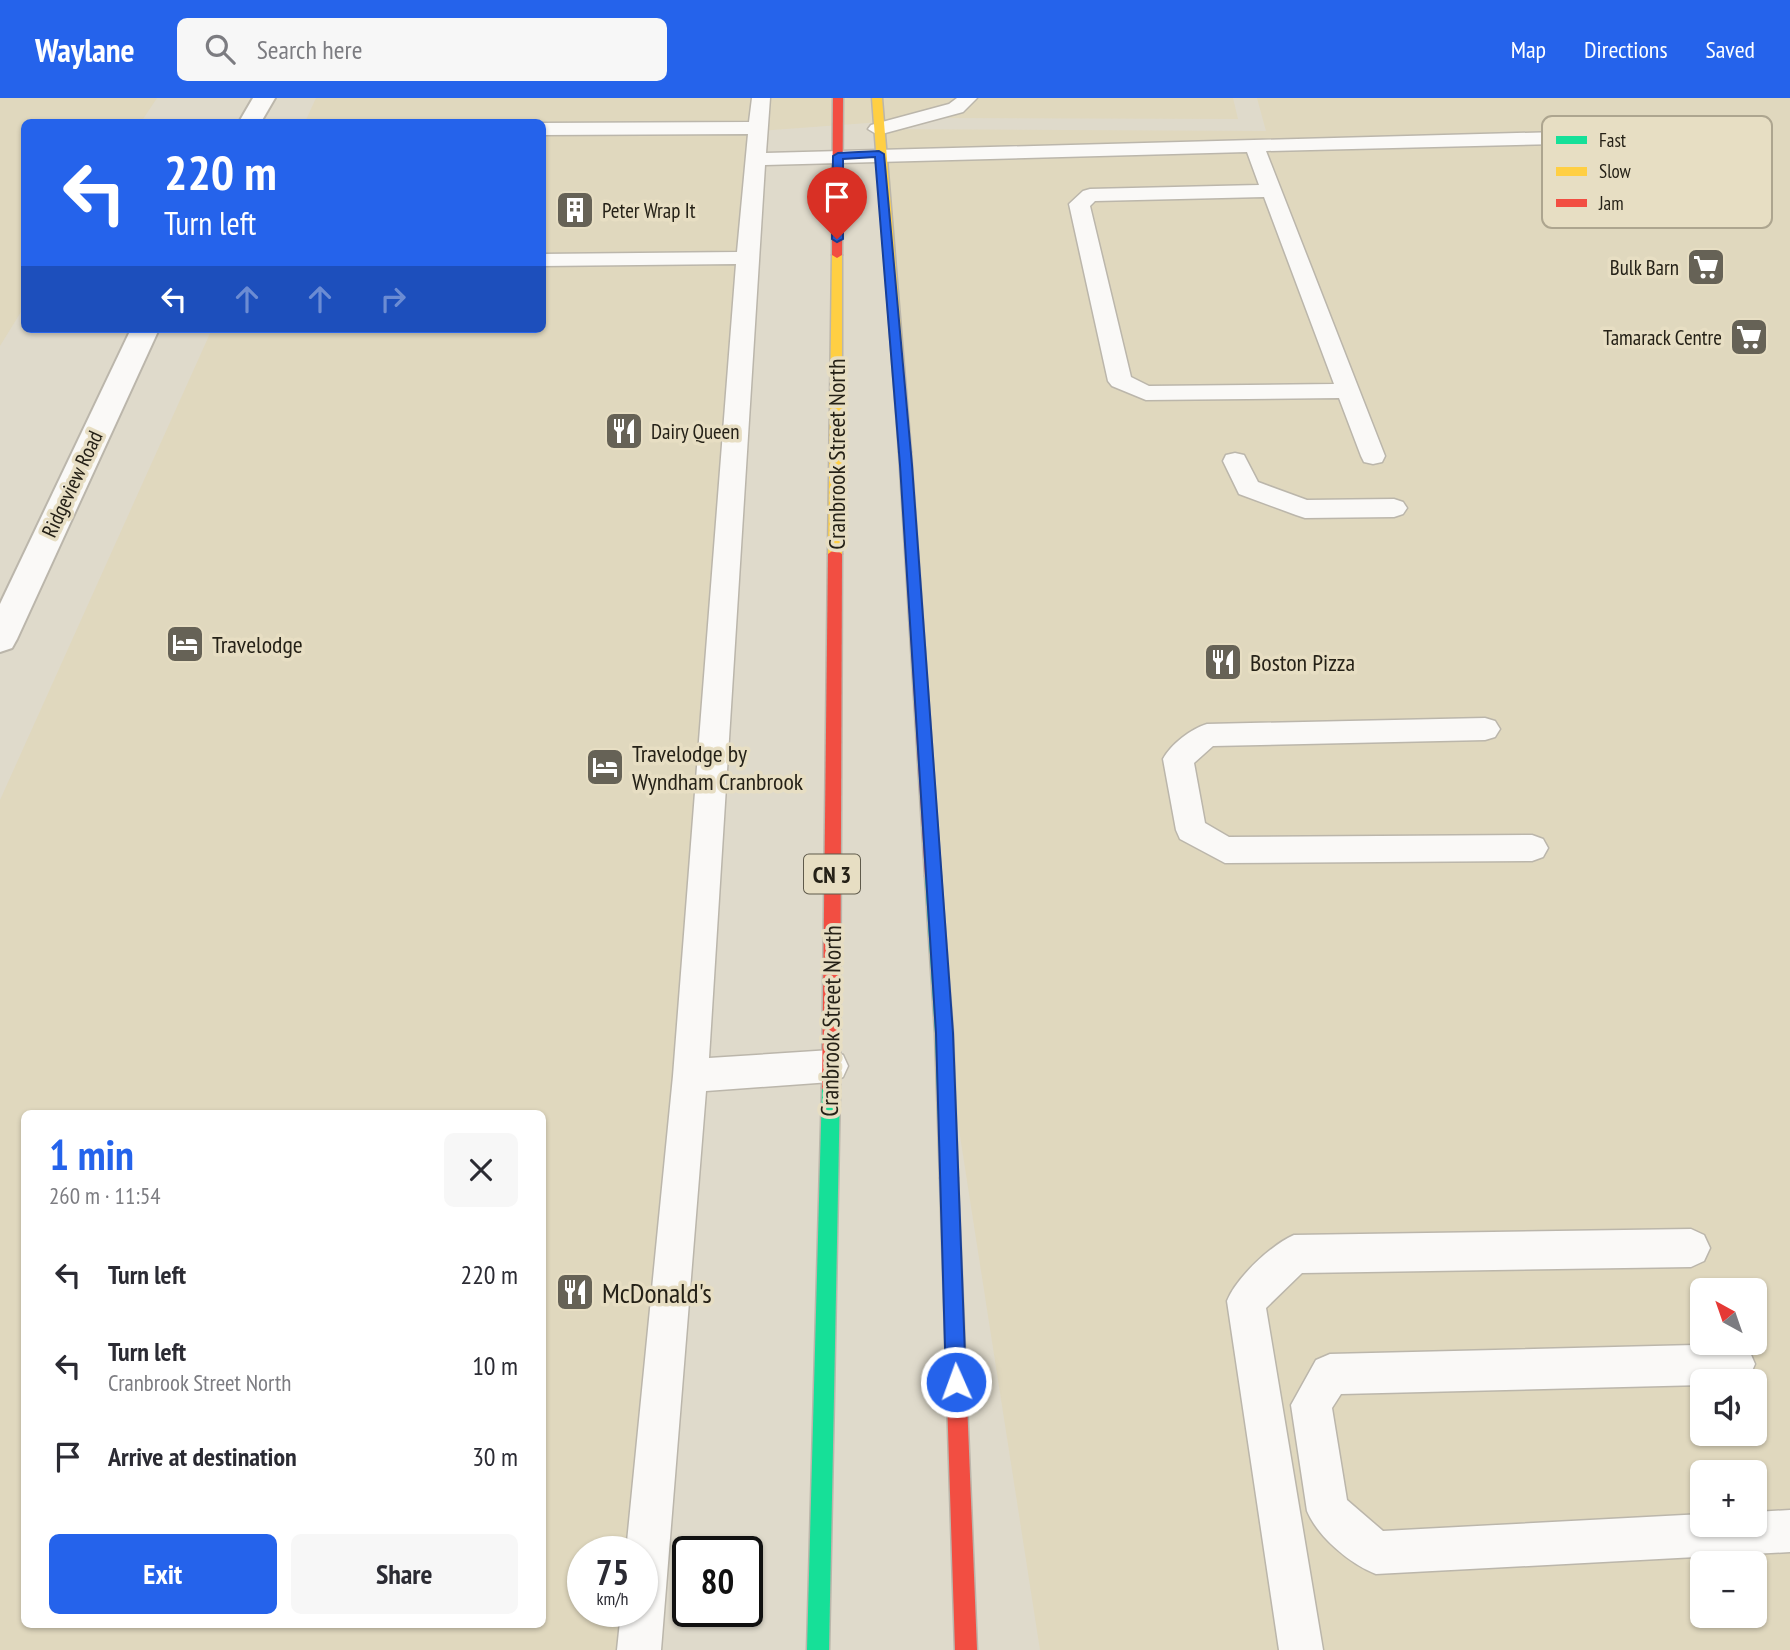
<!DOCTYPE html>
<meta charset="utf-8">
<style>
:root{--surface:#fff;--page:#f7f7f7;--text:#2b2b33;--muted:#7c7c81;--accent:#2563eb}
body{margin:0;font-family:"PT Sans Narrow",sans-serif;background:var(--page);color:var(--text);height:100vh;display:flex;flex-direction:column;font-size:26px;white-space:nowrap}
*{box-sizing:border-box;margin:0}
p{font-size:23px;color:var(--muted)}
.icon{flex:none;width:38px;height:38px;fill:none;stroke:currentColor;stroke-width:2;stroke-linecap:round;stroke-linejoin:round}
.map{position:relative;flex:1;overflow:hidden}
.drawer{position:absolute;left:21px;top:1012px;width:525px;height:518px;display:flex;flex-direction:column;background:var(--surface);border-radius:10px;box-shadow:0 2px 5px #0004}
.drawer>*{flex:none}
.hud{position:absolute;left:21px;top:21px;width:525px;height:214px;border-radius:10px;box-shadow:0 2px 5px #0004;background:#2563eb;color:#fff;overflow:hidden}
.needle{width:46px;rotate:320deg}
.controls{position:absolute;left:1690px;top:1180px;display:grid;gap:14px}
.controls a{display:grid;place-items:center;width:77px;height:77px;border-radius:10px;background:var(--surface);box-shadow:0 2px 5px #0004;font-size:35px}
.speed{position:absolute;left:567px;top:1438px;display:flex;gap:14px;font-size:35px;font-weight:700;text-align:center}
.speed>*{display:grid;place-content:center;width:91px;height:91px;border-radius:50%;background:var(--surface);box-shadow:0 2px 5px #0004;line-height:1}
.speed small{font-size:18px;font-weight:400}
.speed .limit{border:4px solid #111;border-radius:10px;background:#fff;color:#111}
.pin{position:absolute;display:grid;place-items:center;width:60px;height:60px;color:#fff;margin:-72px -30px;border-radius:50% 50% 50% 0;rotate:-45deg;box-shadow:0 0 7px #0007}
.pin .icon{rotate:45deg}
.me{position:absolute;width:77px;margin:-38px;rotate:358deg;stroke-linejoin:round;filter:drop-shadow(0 0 5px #0008)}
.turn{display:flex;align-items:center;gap:24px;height:147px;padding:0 28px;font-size:32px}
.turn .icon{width:91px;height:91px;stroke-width:2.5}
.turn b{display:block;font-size:49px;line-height:60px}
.lanes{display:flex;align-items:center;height:66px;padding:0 28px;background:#0003;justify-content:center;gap:35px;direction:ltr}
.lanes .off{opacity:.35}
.round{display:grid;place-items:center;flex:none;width:74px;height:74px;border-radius:10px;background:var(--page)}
.headline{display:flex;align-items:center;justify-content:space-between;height:119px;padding:0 28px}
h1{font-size:42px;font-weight:700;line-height:52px;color:var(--accent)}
.action{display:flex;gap:14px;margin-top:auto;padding:14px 28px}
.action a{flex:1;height:80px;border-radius:10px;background:var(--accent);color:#fff;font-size:28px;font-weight:700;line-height:80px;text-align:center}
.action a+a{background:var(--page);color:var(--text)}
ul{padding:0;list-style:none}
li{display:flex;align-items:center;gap:21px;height:91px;padding:0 28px}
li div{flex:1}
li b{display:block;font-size:26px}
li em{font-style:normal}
header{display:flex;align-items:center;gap:42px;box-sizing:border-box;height:98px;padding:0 35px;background:var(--accent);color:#fff}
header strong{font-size:33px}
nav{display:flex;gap:38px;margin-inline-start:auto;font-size:24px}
.search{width:490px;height:63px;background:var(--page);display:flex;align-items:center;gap:18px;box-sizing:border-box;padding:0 24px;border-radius:10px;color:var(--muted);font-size:26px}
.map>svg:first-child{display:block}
.built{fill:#e0d8be;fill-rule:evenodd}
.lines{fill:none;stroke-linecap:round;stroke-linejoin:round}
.lane-casing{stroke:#bbb6ab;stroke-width:3}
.street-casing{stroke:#bbb6ab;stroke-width:4}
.fast-casing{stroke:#bbb6ab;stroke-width:3}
.slow-casing{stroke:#bbb6ab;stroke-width:3}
.jam-casing{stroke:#bbb6ab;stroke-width:3}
.lane{fill:#faf9f7;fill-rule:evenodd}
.street{fill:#faf9f7;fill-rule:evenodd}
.fast{fill:#16e098;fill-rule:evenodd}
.slow{fill:#ffcf43;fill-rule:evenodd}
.jam{fill:#f24e42;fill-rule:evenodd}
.route{fill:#2563eb;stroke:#184099;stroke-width:2}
.labels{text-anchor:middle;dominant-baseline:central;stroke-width:7;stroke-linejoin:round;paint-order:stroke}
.far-poi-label{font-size:21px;fill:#252117;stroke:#e7dec3;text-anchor:start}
.far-street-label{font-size:21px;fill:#252117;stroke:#e7dec3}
.shield{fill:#e7dec3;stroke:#5f5a4b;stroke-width:2}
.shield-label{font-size:23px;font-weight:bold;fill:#252117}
.street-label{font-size:24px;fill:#252117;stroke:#e7dec3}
.poi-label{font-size:24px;fill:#252117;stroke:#e7dec3;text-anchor:start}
.near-poi-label{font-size:28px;fill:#252117;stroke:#e7dec3;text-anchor:start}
.key{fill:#e7dec3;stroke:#ada58f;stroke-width:2}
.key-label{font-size:19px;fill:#252117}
</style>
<header>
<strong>Waylane</strong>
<div class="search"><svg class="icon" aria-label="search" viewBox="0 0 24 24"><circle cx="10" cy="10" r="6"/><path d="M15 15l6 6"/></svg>Search here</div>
<nav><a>Map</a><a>Directions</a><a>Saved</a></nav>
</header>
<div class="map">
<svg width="1790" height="1552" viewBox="0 0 1790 1552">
<rect width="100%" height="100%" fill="#dfdacb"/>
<g class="built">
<polygon points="0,0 157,0 141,24 24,24 24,209 0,248"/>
<path d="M316,0H1233L1238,21L936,20L760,33L759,169L650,1552H0V702L212,231H542V24H305ZM24,1015H542V1526H24ZM583,1454H642V1514H583Z"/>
<path d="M1257,0H1790V1552H1040L944,935L878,31L1266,33ZM1703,1192H1755V1244H1703ZM1703,1283H1755V1335H1703ZM1703,1374H1755V1426H1703ZM1703,1465H1755V1517H1703Z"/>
</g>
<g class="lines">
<defs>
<g id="lane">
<path d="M752,0H770L766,55L1559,34L1569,40L1559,46L1266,53L1385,358L1382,364L1373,366L1364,364L1361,358L1339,300L1146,302L1112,288L1108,283L1069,106L1083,93L1090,91L1259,87L1247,54L765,67L709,960L831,952L843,957L848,968L843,979L831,984L706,993L661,1552H617L621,1514H642V1454H626L673,978L736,166L542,168V156L737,154L748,36L542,37V25L749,24ZM1264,99L1334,286L1149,288L1131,279L1090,108L1095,103Z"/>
<polygon points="957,0 977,0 963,14 878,37 868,31 871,27 949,6"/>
<polygon points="1235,355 1244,357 1258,384 1307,402 1394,401 1403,404 1407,410 1403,416 1394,419 1305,420 1296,417 1239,396 1223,363 1226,357"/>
<path d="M1485,620L1495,623L1500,631L1495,639L1485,642L1213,648L1194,665L1205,725L1229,739L1532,737L1543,741L1548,750L1543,759L1532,763L1225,765L1180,741L1176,732L1163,661C1171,646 1191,631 1207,626Z"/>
<path d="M1691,1131L1704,1137L1710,1150L1704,1163L1691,1169L1302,1175L1266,1210L1323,1552H1279L1227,1203C1236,1180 1271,1147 1294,1137Z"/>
<path d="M1735,1246L1749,1252L1755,1266L1749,1280L1742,1283H1703V1287L1341,1296L1332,1310L1347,1402L1383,1433L1703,1416V1426H1755V1414L1790,1412V1454L1376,1476C1350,1466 1318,1439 1307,1413L1291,1307L1316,1262L1330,1256Z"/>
</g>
<g id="street">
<polygon points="253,0 275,0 261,24 239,24"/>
<polygon points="131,231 159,231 17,541 12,550 0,554 0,506"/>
</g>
<g id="fast">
<polygon points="933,771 939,773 941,778 953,935 958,1080 955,1086 949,1089 943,1086 940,1080 935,935 925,778 927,773"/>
<polygon points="831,982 837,984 840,990 829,1552 807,1552 822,990 825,984"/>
</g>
<g id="slow">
<polygon points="872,0 882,0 911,354 905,358 899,354"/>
<polygon points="837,154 842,157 842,456 835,461 828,456 832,157"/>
</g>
<g id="jam">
<polygon points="833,0 843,0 842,157 837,160 832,157"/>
<polygon points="905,350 911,354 941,778 939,783 927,783 925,778 899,354"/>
<polygon points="835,451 842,456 840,990 837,996 831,998 825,996 822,990 828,456"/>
<polygon points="949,1071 955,1074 958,1080 977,1552 955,1552 940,1080 943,1074"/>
</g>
</defs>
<use href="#lane" class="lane-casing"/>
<use href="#street" class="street-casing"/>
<use href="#fast" class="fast-casing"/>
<use href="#slow" class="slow-casing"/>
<use href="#jam" class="jam-casing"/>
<use href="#lane" class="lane"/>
<use href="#street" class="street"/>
<use href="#fast" class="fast"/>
<use href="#slow" class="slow"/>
<use href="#jam" class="jam"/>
</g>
<polygon class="route" points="879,53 884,56 912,367 953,935 966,1284 964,1291 956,1294 949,1291 946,1284 936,935 900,367 875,59 843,61 843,141 837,144 832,141 833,58 838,55"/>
<defs>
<symbol id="building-square" viewBox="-11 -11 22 22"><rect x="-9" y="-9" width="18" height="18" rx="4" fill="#666256" stroke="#e7dec3"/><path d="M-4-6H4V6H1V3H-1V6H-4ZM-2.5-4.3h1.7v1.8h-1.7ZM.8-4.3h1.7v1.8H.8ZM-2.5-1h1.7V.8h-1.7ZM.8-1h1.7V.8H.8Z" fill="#fff"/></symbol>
<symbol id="supermarket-square" viewBox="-11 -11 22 22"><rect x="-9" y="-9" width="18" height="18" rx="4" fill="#666256" stroke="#e7dec3"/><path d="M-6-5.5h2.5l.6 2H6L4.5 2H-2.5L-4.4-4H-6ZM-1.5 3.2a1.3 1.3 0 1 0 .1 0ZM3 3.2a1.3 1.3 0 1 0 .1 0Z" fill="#fff"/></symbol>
<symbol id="restaurant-square" viewBox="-11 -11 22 22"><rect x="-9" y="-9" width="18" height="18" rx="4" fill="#666256" stroke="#e7dec3"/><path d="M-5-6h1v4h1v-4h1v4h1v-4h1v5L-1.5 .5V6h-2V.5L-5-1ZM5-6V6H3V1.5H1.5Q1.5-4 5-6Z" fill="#fff"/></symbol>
<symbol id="hotel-square" viewBox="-11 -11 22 22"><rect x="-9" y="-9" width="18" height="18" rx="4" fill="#666256" stroke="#e7dec3"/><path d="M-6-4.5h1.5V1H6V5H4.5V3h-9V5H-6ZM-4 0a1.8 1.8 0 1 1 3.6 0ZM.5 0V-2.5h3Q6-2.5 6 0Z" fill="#fff"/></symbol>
</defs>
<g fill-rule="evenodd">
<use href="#building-square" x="553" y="90" width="44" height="44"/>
<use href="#supermarket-square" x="1684" y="147" width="44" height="44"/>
<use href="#supermarket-square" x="1727" y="217" width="44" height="44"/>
<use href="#restaurant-square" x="602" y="311" width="44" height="44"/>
<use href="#hotel-square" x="163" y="524" width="44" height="44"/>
<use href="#restaurant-square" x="1201" y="542" width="44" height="44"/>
<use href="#hotel-square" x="583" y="647" width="44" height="44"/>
<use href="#restaurant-square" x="553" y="1172" width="44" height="44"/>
</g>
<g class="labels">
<g class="far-poi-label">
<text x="602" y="112">Peter Wrap It</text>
<text x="1679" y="169" text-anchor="end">Bulk Barn</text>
<text x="1722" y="239" text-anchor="end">Tamarack Centre</text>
<text x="651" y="333">Dairy Queen</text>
</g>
<g class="far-street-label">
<text transform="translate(72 386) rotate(-65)">Ridgeview Road</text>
</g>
<rect class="shield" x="804" y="756.5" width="56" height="39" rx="5"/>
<g class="shield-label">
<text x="832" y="776">CN 3</text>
</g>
<g class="street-label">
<text transform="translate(836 356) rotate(-90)">Cranbrook Street North</text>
<text transform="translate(831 923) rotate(-89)">Cranbrook Street North</text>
</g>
<g class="poi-label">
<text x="212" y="546">Travelodge</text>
<text x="1250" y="564">Boston Pizza</text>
<text x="632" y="655">Travelodge by<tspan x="632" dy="28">Wyndham Cranbrook</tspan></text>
</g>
<g class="near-poi-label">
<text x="602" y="1194">McDonald's</text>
</g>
</g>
<rect x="1542" y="18" width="230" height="112" rx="10" class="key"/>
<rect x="1556" y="38" width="31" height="8" fill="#16e098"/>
<rect x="1556" y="69" width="31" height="9" fill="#ffcf43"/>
<rect x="1556" y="101" width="31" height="8" fill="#f24e42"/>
<g class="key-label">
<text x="1599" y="49">Fast</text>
<text x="1599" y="80">Slow</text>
<text x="1599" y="112">Jam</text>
</g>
</svg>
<div class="controls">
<a><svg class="needle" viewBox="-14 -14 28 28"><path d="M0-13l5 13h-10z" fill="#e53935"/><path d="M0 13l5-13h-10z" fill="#7c7c81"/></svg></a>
<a><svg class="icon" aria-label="sound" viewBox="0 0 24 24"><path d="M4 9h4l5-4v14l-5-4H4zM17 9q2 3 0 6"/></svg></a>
<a>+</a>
<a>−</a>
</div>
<div class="speed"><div>75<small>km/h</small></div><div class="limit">80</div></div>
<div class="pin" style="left:837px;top:141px;background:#d93025"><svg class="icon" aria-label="arrive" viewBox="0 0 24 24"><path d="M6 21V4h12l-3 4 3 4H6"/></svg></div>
<svg class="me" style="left:956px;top:1284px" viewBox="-20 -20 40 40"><circle r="17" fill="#2563eb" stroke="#fff" stroke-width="3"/><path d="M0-11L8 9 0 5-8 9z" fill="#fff"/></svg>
<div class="hud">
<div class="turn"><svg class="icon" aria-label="left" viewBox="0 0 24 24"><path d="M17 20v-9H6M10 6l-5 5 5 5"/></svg><div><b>220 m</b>Turn left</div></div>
<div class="lanes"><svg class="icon" aria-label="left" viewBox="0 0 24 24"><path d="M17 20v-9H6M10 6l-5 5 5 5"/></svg><svg class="icon off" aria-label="ahead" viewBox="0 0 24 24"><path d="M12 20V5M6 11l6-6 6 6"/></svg><svg class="icon off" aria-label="ahead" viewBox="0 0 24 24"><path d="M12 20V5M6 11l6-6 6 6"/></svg><svg class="icon off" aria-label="right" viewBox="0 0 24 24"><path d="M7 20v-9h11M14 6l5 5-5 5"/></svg></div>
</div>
<section class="drawer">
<div class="headline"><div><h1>1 min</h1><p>260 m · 11:54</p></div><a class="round"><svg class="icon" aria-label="close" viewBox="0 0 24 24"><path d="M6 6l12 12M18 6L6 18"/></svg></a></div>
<ul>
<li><svg class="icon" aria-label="left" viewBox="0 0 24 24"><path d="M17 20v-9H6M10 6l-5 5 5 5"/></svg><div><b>Turn left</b></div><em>220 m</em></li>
<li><svg class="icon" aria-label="left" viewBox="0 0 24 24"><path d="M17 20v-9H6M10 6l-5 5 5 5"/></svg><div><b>Turn left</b><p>Cranbrook Street North</p></div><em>10 m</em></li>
<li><svg class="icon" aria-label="arrive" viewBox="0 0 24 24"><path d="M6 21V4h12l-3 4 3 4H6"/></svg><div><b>Arrive at destination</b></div><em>30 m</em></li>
</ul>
<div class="action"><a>Exit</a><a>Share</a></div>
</section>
</div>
